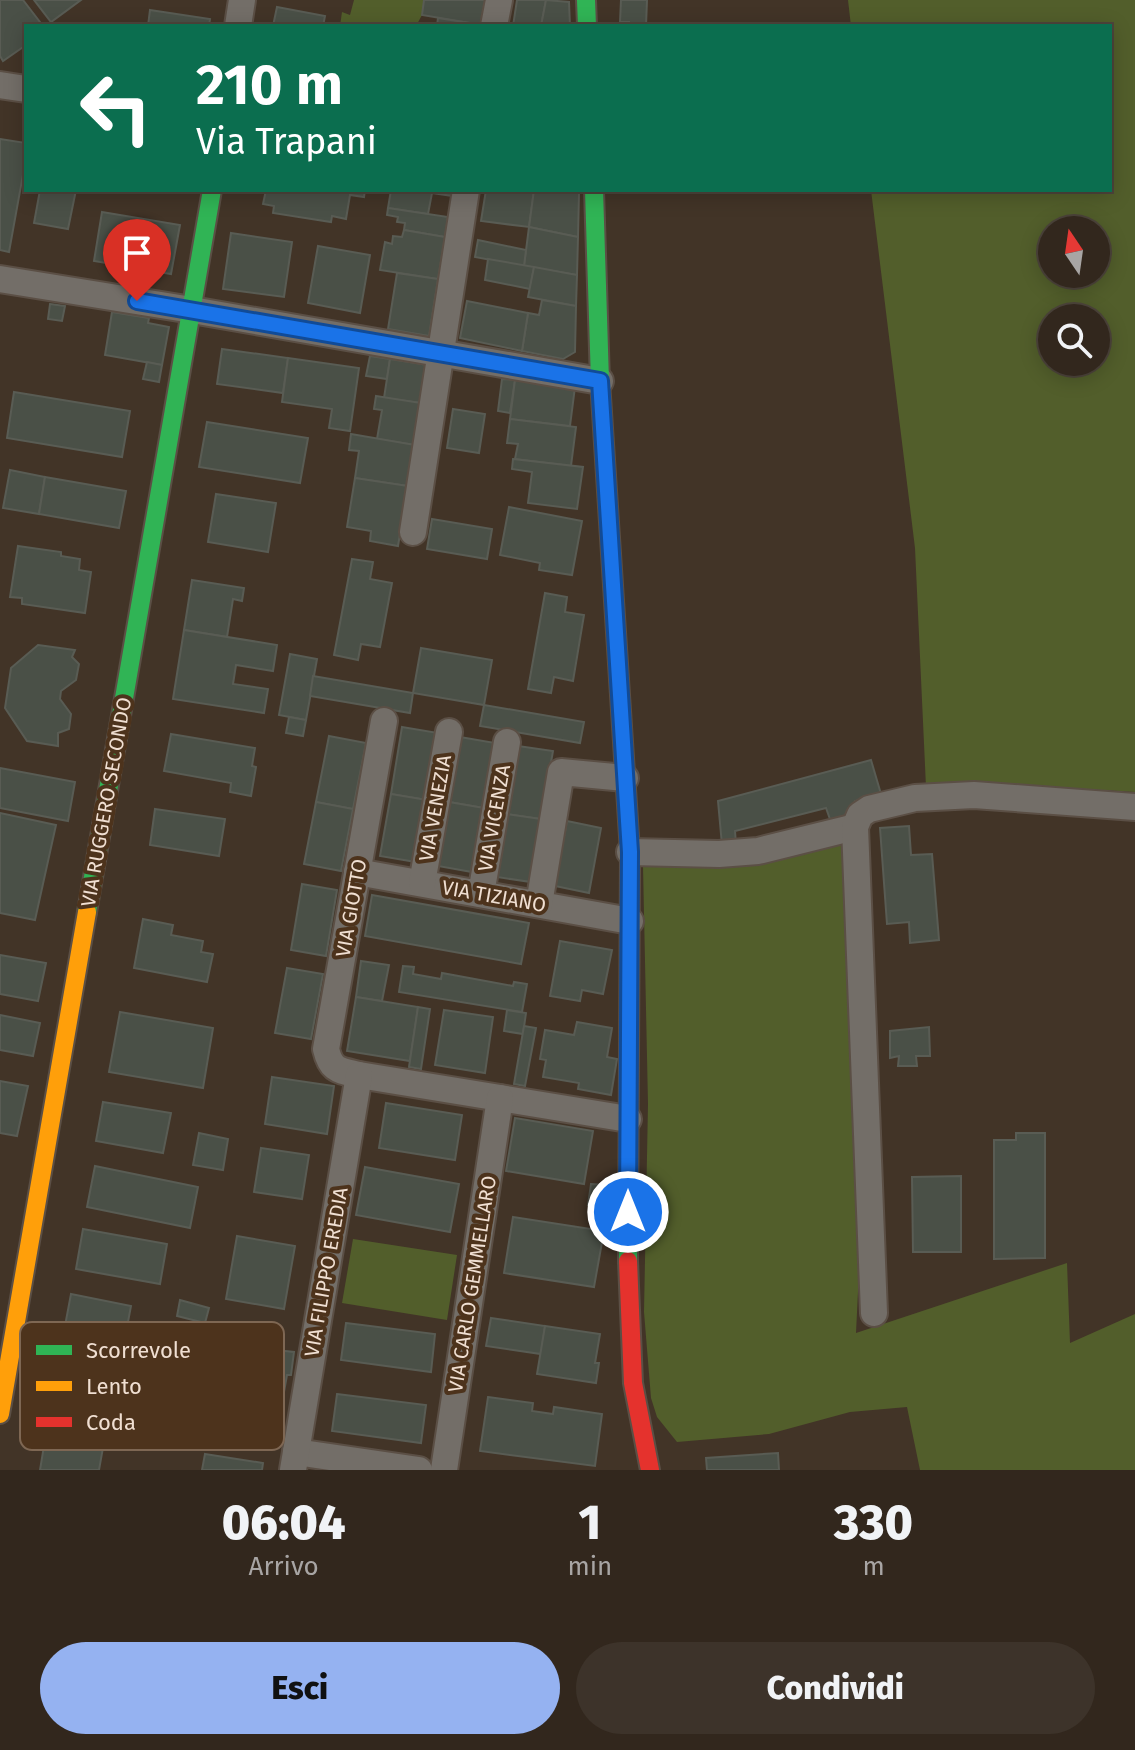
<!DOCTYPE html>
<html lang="it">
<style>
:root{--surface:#32271d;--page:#3d332a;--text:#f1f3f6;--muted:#a8a5a4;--line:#4d443b;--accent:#95b2f1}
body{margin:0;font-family:"Fira Sans",sans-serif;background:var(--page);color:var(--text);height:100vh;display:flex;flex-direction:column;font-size:30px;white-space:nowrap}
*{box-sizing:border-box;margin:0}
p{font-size:26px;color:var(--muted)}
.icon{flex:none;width:44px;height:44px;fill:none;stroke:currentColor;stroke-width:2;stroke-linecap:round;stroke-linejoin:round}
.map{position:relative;height:1470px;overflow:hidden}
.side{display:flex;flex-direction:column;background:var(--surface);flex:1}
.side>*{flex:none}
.banner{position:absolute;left:24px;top:24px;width:1088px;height:168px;border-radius:0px;box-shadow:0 4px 20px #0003,0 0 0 2px var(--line);background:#0b6e4f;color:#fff;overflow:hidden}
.needle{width:52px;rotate:347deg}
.controls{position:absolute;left:1038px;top:216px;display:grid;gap:16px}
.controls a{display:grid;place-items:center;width:72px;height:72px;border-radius:50%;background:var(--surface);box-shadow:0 4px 20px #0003,0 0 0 2px var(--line);font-size:40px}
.pin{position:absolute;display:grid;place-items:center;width:68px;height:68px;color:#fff;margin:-82px -34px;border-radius:50% 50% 50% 0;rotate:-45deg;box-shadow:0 0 8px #0007}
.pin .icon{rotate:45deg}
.me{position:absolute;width:88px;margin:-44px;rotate:0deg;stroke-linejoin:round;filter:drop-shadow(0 0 6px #0008)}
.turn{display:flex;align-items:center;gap:28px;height:168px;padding:0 40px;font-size:36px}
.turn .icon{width:104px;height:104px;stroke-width:2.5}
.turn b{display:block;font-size:56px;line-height:68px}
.eta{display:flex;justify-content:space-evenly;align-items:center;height:136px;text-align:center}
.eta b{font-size:48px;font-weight:800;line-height:56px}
.cta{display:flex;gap:16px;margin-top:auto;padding:16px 40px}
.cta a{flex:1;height:92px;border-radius:48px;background:var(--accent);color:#111;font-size:32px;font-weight:800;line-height:92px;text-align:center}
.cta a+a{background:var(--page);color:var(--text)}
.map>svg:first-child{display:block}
.green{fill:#525e2b;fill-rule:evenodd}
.building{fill:#4a5047;stroke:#595c54;stroke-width:2}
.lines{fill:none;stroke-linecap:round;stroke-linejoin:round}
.street-casing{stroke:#5b4f45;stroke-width:30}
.fast-casing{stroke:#5b4f45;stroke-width:22}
.slow-casing{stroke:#5b4f45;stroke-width:22}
.jam-casing{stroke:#5b4f45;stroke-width:22}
.street{stroke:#736e68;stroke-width:26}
.fast{stroke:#30b455;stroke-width:18}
.slow{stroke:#ff9f0a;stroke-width:18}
.jam{stroke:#e5322d;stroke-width:18}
.route-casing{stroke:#114b97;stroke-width:20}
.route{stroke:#1a73e8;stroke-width:14}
.labels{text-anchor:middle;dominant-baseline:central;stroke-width:8;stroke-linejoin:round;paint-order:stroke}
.street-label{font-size:20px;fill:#f0dfd2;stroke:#4d331c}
.key{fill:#4d331c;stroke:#7e6753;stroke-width:2}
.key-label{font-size:22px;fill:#f0dfd2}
</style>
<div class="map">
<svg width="1135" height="1470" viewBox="0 0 1135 1470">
<rect width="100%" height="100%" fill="#423427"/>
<g class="green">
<polygon points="354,0 424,0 422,15 416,26 340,26 342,12 350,15"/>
<path d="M848,0H1135V792L1050,787H926L915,548L871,190H1110V26H851ZM1052,230H1096V274H1052ZM1052,318H1096V362H1052Z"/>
<polygon points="828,842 843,843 860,1251 856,1333 1067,1263 1070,1343 1135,1314 1135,1470 920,1470 907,1407 850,1412 769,1434 677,1442 657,1417 651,1398 644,1312 648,1104 643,866 702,864"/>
<polygon points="353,1239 457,1255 447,1320 342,1303"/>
</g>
<g class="building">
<polygon points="0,0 23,0 43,26 26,26 26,45 3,61 0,56"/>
<polygon points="34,0 81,0 51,22"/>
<polygon points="424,0 486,0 482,25 422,15"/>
<polygon points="517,0 546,0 541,26 513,26"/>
<polygon points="546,0 569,2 570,26 541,26"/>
<polygon points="621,0 647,0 646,26 629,26 629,22 620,22"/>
<polygon points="277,7 325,16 323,26 273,26"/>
<polygon points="150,10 210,19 209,26 148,26"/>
<polygon points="438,18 482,25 437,26"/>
<polygon points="0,139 26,143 26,158 9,252 0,250"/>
<polygon points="40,190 76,190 68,229 34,223"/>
<polygon points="266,190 365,190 364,197 350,195 346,219 332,216 331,222 273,213 274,206 263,204"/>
<polygon points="391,190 454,190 453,196 432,193 428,214 388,208"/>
<polygon points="486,190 534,190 529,227 481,221"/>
<polygon points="534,190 579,193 578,237 529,227"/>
<polygon points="388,208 448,217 445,237 404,230 405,223 397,222 398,217 387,215"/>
<polygon points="102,212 180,225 171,274 94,261"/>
<polygon points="529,227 578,237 577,275 524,266"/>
<polygon points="404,230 445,237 438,279 380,270 385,242 392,244 393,236 402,237"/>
<polygon points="231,233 292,242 284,297 223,289"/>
<polygon points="478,240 526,250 524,266 475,257"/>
<polygon points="318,246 370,255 360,313 308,303"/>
<polygon points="488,259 534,267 530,289 485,280"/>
<polygon points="534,267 577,275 576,306 528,297"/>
<polygon points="397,273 438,279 429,336 388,329"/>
<polygon points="542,300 576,306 575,352 563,359 522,351 528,313 539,315"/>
<polygon points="467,301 528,313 522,351 460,338"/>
<polygon points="50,304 65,306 62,321 48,319"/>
<polygon points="112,312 149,318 148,323 169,327 162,365 105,355"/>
<polygon points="222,349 288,358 283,393 217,384"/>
<polygon points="370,356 390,359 387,379 366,376"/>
<polygon points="288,358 359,368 350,431 329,428 332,409 282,402"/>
<polygon points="390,359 428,365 421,403 384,398"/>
<polygon points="147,362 162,365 159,382 143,379"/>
<polygon points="502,379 515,380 510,413 498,411"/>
<polygon points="515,380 575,387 570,426 510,419"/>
<polygon points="14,392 130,411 122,457 7,438"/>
<polygon points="376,396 421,403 415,445 377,439 382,410 374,409"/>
<polygon points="453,409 485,414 479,453 447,448"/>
<polygon points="510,419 576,427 571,466 515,459 518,444 507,443"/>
<polygon points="207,422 308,438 300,483 199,467"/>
<polygon points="351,434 415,445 408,486 355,478 359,451 349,450"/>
<polygon points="513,459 583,467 577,509 528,503 532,472 512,469"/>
<polygon points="10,470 45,477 39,514 3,508"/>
<polygon points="45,477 126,491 119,528 39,514"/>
<polygon points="355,478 408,486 398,546 370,541 371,531 347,527"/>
<polygon points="216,494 276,503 268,552 208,542"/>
<polygon points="509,507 582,521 572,575 539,570 540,563 500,555"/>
<polygon points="432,519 492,529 487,559 427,549"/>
<polygon points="18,546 61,552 61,556 80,559 79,570 91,572 85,613 22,604 22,598 10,597"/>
<polygon points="352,559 373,562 370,579 392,583 380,647 361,644 358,660 334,655"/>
<polygon points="192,580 244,588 242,601 233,599 227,637 184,630"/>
<polygon points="545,593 567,597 565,612 584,615 573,681 554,677 551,693 528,689"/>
<polygon points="184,630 277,645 273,671 236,665 233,684 268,689 264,713 173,699"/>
<polygon points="38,645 75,650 72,657 79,664 76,680 61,691 60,699 71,714 69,729 58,733 58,746 27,741 5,708 11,668"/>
<polygon points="421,648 492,660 484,705 413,693"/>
<polygon points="290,654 317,659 306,720 279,715"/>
<polygon points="313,676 413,693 410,713 310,696"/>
<polygon points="484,705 584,722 580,743 480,726"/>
<polygon points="289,717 306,720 303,736 286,733"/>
<polygon points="402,727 438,733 427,800 391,794"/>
<polygon points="171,734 255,748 252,766 256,767 251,796 230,792 231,783 164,771"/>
<polygon points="329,736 366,743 353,809 316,802"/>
<polygon points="460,737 495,743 484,808 449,802"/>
<polygon points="518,746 553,751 541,819 507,814"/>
<polygon points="871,760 881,794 855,801 851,816 831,822 826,808 735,831 736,844 722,845 718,801"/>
<polygon points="0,768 75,782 68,821 0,808"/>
<polygon points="391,794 427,800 416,862 380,856"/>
<polygon points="316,802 353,809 341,871 304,864"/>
<polygon points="449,802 484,808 472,872 438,866"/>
<polygon points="155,809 225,819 219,856 150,845"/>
<polygon points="0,813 56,825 35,920 0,913"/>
<polygon points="507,814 541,819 531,882 497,877"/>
<polygon points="567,821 601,828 589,893 555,886"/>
<polygon points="909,826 911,855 932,854 939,940 910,943 909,922 887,924 880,828"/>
<polygon points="302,884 337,890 326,956 291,950"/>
<polygon points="372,895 529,923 521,964 365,936"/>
<polygon points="143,919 173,925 171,935 203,941 201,952 213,954 207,982 134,968"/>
<polygon points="560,941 612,950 603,994 582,990 580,1001 550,996"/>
<polygon points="0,955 46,963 38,1001 0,994"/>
<polygon points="361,961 389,965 382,1001 356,997"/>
<polygon points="403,966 414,967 413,974 441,979 442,973 513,986 514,982 527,984 522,1012 399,992"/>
<polygon points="287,968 323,974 311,1039 275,1033"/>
<polygon points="356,997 418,1007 410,1061 347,1051"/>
<polygon points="418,1007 430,1009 421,1069 409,1067"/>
<polygon points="444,1010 493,1017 485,1073 435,1065"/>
<polygon points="507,1010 526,1013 523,1034 504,1031"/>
<polygon points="120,1012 213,1028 203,1088 109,1072"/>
<polygon points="0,1015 40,1023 33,1056 0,1050"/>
<polygon points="577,1022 612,1028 607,1057 617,1059 611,1095 578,1089 579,1083 543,1077 546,1060 540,1059 545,1030 574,1035"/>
<polygon points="524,1026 536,1028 525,1086 514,1084"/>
<polygon points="929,1027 930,1056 916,1056 917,1066 898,1066 899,1056 890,1058 890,1031"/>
<polygon points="272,1077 334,1086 327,1134 265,1124"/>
<polygon points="0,1081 28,1086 17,1136 0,1133"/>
<polygon points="103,1102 171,1113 163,1153 96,1141"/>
<polygon points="386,1103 462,1115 455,1160 379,1148"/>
<polygon points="515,1118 593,1131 584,1184 506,1171"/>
<polygon points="199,1133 228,1139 223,1170 193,1165"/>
<polygon points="1016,1133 1045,1133 1045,1258 994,1259 994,1140 1016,1140"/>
<polygon points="261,1148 309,1155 302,1199 254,1192"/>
<polygon points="95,1166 198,1187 190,1228 87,1207"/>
<polygon points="365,1167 459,1184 450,1232 356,1215"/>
<polygon points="961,1176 961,1252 913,1252 912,1177"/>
<polygon points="591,1184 607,1185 605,1206 588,1205"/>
<polygon points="513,1217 604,1231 594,1287 504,1273"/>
<polygon points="83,1229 167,1244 160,1284 76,1269"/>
<polygon points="237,1236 295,1246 284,1309 226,1299"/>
<polygon points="71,1294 131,1306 123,1348 104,1344 95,1387 55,1379"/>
<polygon points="180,1300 209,1308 205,1323 177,1316"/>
<polygon points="491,1318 545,1326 541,1354 486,1346"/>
<polygon points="346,1323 435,1334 431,1372 341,1360"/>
<polygon points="545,1326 600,1334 595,1363 599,1363 596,1383 537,1374"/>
<polygon points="245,1341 266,1344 266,1349 294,1352 291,1375 287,1375 284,1392 254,1388 255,1383 239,1381"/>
<polygon points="337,1394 426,1405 421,1443 332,1431"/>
<polygon points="488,1397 533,1403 532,1411 553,1414 554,1407 602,1414 595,1466 480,1451"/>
<polygon points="51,1404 109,1414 99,1470 40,1470"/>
<polygon points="778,1453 779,1470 707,1470 706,1458"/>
<polygon points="205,1454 263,1463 262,1470 202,1470"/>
</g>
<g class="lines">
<defs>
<g id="street">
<polyline points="238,26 242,0"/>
<polyline points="494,26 499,0"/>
<polyline points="0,85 26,89"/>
<polyline points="0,279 192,310 600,381"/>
<polyline points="413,532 466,190"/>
<path d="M384,721L326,1049C331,1071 339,1070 359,1075L628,1119"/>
<polyline points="630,852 719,854 758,851 855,827"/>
<polyline points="357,872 630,921"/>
<polyline points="422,883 449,732"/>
<polyline points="481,894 507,742"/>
<polyline points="539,904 561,772 625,778"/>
<polyline points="874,1313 855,827 860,815 869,809 915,798 974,795 1135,807"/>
<polyline points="296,1452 419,1470"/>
<polyline points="293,1470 359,1075"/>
<polyline points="444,1470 500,1098"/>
</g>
<g id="fast">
<polyline points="586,0 587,26"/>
<polyline points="594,190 600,381 630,852 628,1261"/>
<polyline points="87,912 212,190"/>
</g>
<polyline id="slow" points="0,1414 87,912"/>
<polyline id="jam" points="628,1261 633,1383 650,1470"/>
</defs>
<use href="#street" class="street-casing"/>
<use href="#fast" class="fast-casing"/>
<use href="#slow" class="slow-casing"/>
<use href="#jam" class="jam-casing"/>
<use href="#street" class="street"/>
<use href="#fast" class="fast"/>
<use href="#slow" class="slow"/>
<use href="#jam" class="jam"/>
</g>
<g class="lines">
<defs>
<polyline id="route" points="137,301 600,381 630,852 628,1212"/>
</defs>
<use href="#route" class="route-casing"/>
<use href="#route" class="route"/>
</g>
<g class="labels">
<g class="street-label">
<text transform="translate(106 802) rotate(-80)">VIA RUGGERO SECONDO</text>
<text transform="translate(435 808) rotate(-80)">VIA VENEZIA</text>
<text transform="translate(494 818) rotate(-80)">VIA VICENZA</text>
<text transform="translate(494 896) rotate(10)">VIA TIZIANO</text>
<text transform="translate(351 908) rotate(-80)">VIA GIOTTO</text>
<text transform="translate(326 1272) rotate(-80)">VIA FILIPPO EREDIA</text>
<text transform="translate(472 1284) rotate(-81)">VIA CARLO GEMMELLARO</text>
</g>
</g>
<rect x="20" y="1322" width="264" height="128" rx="12" class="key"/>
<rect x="36" y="1345" width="36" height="10" fill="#30b455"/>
<rect x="36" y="1381" width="36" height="10" fill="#ff9f0a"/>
<rect x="36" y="1417" width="36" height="10" fill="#e5322d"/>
<g class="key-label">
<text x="86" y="1358">Scorrevole</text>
<text x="86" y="1394">Lento</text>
<text x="86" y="1430">Coda</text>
</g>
</svg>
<div class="controls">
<a><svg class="needle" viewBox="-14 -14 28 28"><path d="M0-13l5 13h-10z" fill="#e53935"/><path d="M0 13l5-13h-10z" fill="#a8a5a4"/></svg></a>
<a><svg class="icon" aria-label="search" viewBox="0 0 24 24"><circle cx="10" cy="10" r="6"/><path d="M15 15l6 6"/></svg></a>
</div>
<div class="pin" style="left:137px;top:301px;background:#d93025"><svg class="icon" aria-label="arrive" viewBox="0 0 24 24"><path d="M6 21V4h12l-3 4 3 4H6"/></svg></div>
<svg class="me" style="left:628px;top:1212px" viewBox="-20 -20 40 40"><circle r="17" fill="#1a73e8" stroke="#fff" stroke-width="3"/><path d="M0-11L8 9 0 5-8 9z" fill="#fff"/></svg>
<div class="banner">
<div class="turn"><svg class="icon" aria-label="left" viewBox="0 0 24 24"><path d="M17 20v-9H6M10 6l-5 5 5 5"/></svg><div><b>210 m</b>Via Trapani</div></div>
</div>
</div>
<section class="side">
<div class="eta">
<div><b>06:04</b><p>Arrivo</p></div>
<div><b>1</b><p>min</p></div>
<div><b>330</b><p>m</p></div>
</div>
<div class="cta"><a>Esci</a><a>Condividi</a></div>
</section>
